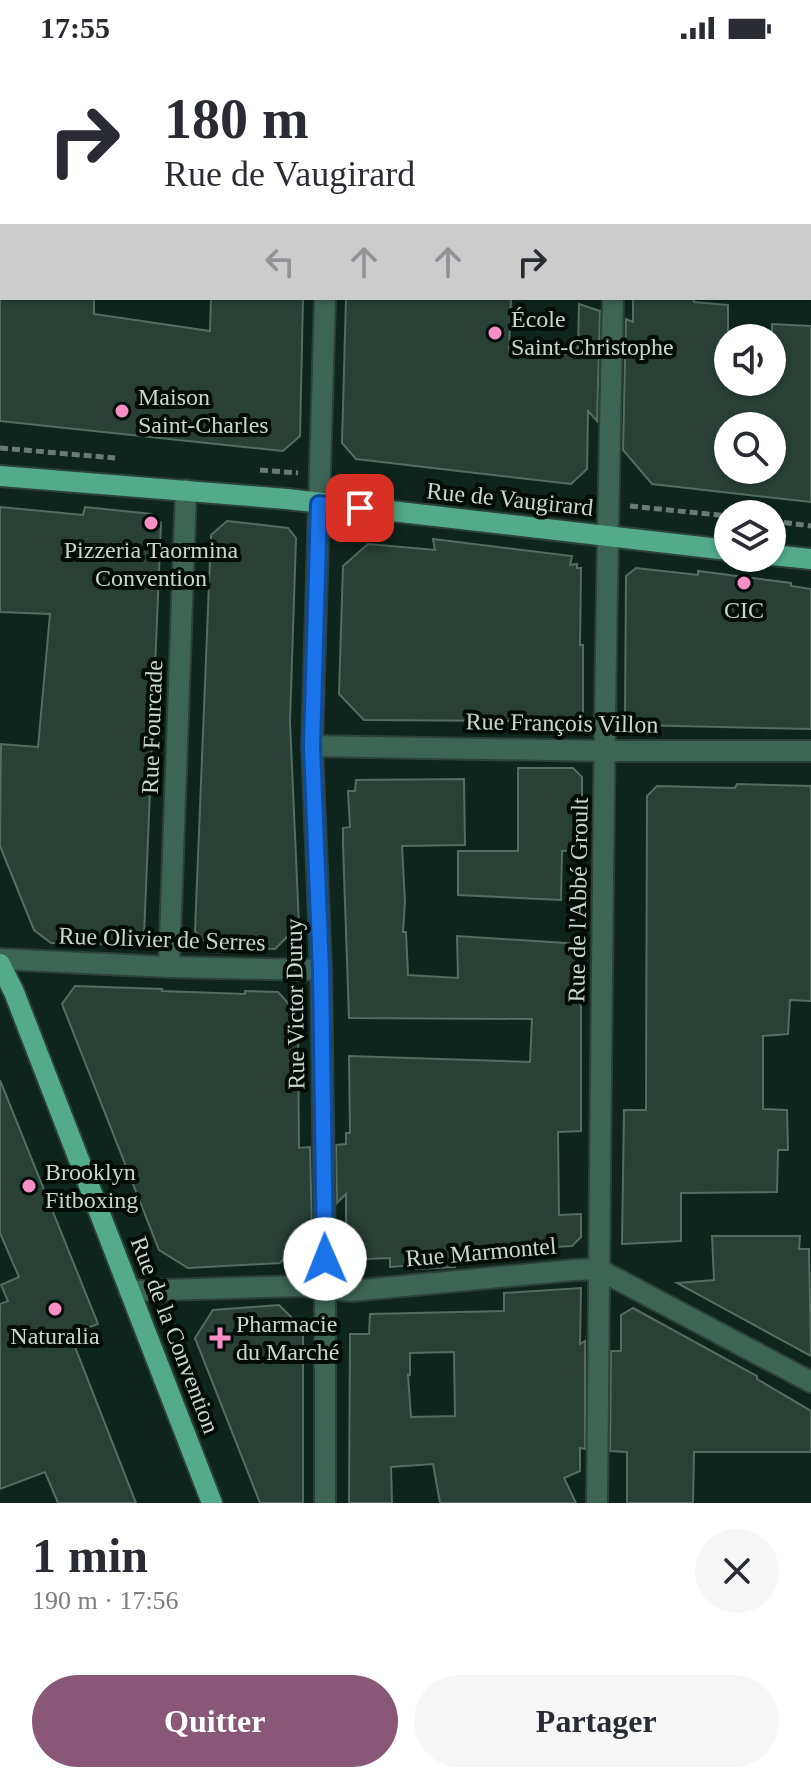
<!DOCTYPE html>
<html lang="fr">
<meta charset="utf-8">
<style>
:root{--surface:#fff;--page:#f7f7f7;--text:#2b2b33;--muted:#7c7c81;--accent:#885876}
body{margin:0;font-family:Georgia,serif;background:var(--page);color:var(--text);height:100vh;display:flex;flex-direction:column;font-size:30px;white-space:nowrap}
*{box-sizing:border-box;margin:0}
p{font-size:26px;color:var(--muted)}
.icon{flex:none;width:44px;height:44px;fill:none;stroke:currentColor;stroke-width:2;stroke-linecap:round;stroke-linejoin:round}
.map{position:relative;height:1447px;overflow:hidden}
.panel{display:flex;flex-direction:column;background:var(--surface);flex:1}
.panel>*{flex:none}
.guide{position:absolute;left:0px;top:0px;width:812px;height:244px;box-shadow:0 2px 6px #0004;background:#fff;color:var(--text);overflow:hidden}
.fabs{position:absolute;left:714px;top:268px;display:grid;gap:16px}
.fabs a{display:grid;place-items:center;width:72px;height:72px;border-radius:50%;background:var(--surface);box-shadow:0 2px 6px #0004;font-size:40px}
.pin{position:absolute;display:grid;place-items:center;width:68px;height:68px;color:#fff;margin:-34px;border-radius:16px;box-shadow:0 4px 12px #0006}
.me{position:absolute;width:88px;margin:-44px;rotate:359deg;stroke-linejoin:round;filter:drop-shadow(0 0 6px #0008)}
.turn{display:flex;align-items:center;gap:28px;height:168px;padding:0 32px;font-size:36px}
.turn .icon{width:104px;height:104px;stroke-width:2.5}
.turn b{display:block;font-size:56px;line-height:68px}
.lanes{display:flex;align-items:center;height:76px;padding:0 32px;background:#0003;justify-content:center;gap:40px;direction:ltr}
.lanes .off{opacity:.35}
.round{display:grid;place-items:center;flex:none;width:84px;height:84px;border-radius:42px;background:var(--page)}
.head{display:flex;align-items:center;justify-content:space-between;height:136px;padding:0 32px}
h1{font-size:48px;font-weight:700;line-height:60px}
.action{display:flex;gap:16px;margin-top:auto;padding:16px 32px}
.action a{flex:1;height:92px;border-radius:48px;background:var(--accent);color:#fff;font-size:32px;font-weight:700;line-height:92px;text-align:center}
.action a+a{background:var(--page);color:var(--text)}
.status{display:flex;justify-content:space-between;align-items:center;height:56px;padding:0 40px;background:var(--surface);direction:ltr}
.status svg{height:22px;fill:currentColor}
.map>svg:first-child{display:block}
.building{fill:#284036;stroke:#536d62;stroke-width:2;fill-rule:evenodd}
.lines{fill:none;stroke-linecap:round;stroke-linejoin:round}
.minor-casing{stroke:#2b413a;stroke-width:24}
.major-casing{stroke:#2b413a;stroke-width:24}
.path{stroke:#687b74;stroke-width:5;stroke-dasharray:8 4;stroke-linecap:butt}
.minor{stroke:#3d6556;stroke-width:20}
.major{stroke:#53ab8c;stroke-width:20}
.route-casing{stroke:#114b97;stroke-width:20}
.route{stroke:#1a73e8;stroke-width:14}
.poi-dot{fill:#fa8fc7;stroke:#040c08;stroke-width:3}
.labels{text-anchor:middle;dominant-baseline:central;stroke-width:8;stroke-linejoin:round;paint-order:stroke}
.poi-label{font-size:24px;fill:#c8d6d0;stroke:#040c08;text-anchor:start}
.street-label{font-size:24px;fill:#c8d6d0;stroke:#040c08}
</style>
<div class="status"><b>17:55</b><svg viewBox="0 0 49 12"><path d="M0 12V9h3v3zM5 12V6h3v6zM10 12V3h3v9zM15 12V0h3v12zM26 1h20v11H26zM47 4h2v5h-2z"/></svg></div>
<div class="map">
<svg width="811" height="1447" viewBox="0 0 811 1447">
<rect width="100%" height="100%" fill="#0d251d"/>
<g class="building">
<polygon points="0,242 94,242 94,258 210,275 211,242 303,242 300,380 283,395 0,365"/>
<polygon points="346,242 511,242 509,296 565,298 566,291 578,292 579,248 600,255 597,365 588,355 587,413 571,428 356,403 342,387"/>
<path d="M633,242H694V246L728,249V326H772V268L811,270V446L652,428L623,394L626,263L633,266ZM728,370H772V414H728Z"/>
<polygon points="0,451 83,459 85,451 152,458 161,467 144,880 134,889 51,887 34,874 0,790 1,688 38,691 50,558 0,556"/>
<polygon points="227,465 288,472 296,482 290,666 299,869 275,893 210,891 195,875 211,479"/>
<polygon points="433,483 572,500 570,509 577,508 577,512 581,512 580,589 583,589 583,661 575,669 523,669 522,665 364,664 339,638 343,510 368,488 435,494"/>
<polygon points="636,512 698,519 698,515 791,527 791,530 811,533 811,673 634,669 625,660 626,520"/>
<polygon points="518,712 573,712 582,721 582,794 562,795 561,844 458,839 458,795 518,795"/>
<polygon points="464,723 465,789 402,790 405,846 403,876 406,876 408,919 458,922 457,880 581,888 581,1075 558,1076 559,1159 581,1158 581,1181 572,1190 456,1197 455,1211 415,1213 415,1209 390,1211 390,1202 346,1204 346,1138 337,1147 336,1089 346,1088 346,1077 350,1077 349,1000 530,1006 532,963 349,962 343,789 343,772 350,771 348,735 355,735 356,724"/>
<polygon points="737,728 811,730 811,945 790,944 788,978 763,980 763,1053 787,1054 788,1094 778,1094 777,1136 681,1137 681,1185 622,1188 624,1054 646,1054 647,740 657,730 735,732"/>
<polygon points="75,930 162,933 162,935 245,938 245,935 278,936 301,961 301,978 298,978 299,1092 310,1091 312,1174 280,1207 188,1212 159,1194 62,948"/>
<polygon points="0,1024 98,1268 70,1278 136,1447 58,1447 45,1416 0,1433 0,1248 8,1245 1,1229 19,1221 0,1177"/>
<polygon points="712,1180 800,1180 799,1193 809,1193 811,1300 677,1227 714,1224"/>
<path d="M581,1232L580,1288L585,1285V1393L580,1392V1415L564,1422L576,1447H440L433,1408L391,1411L392,1447H349L350,1278H369L370,1258L504,1255V1237ZM454,1296L455,1360L411,1361L408,1319H410V1297Z"/>
<polygon points="279,1249 303,1273 303,1447 260,1447 195,1282 213,1254"/>
<polygon points="633,1252 757,1320 757,1323 811,1355 811,1396 694,1396 693,1447 627,1447 627,1396 610,1395 611,1295 621,1295 621,1259"/>
</g>
<g class="lines">
<defs>
<g id="minor">
<polyline points="333,2 333,0"/>
<polyline points="618,2 618,0"/>
<polyline points="810,116 811,116"/>
<polyline points="312,690 605,695 811,695"/>
<polyline points="0,903 169,911 321,914"/>
<polyline points="169,911 186,434"/>
<polyline points="129,1235 301,1230 351,1235 574,1214 598,1213 811,1326"/>
<polyline points="325,1447 325,1203 321,914 312,690 325,242"/>
<path d="M597,1447C601,1045 603,644 613,242"/>
</g>
<g id="major">
<polyline points="0,420 287,443 728,494"/>
<polyline points="772,499 811,503"/>
<polyline points="0,908 14,936 212,1447"/>
</g>
</defs>
<use href="#minor" class="minor-casing"/>
<use href="#major" class="major-casing"/>
<g class="path">
<polyline points="0,392 115,402"/>
<polyline points="260,414 298,417"/>
<polyline points="630,450 728,460"/>
<polyline points="772,465 811,470"/>
</g>
<use href="#minor" class="minor"/>
<use href="#major" class="major"/>
</g>
<g class="lines">
<defs>
<polyline id="route" points="325,1203 321,914 312,690 319,448 360,452"/>
</defs>
<use href="#route" class="route-casing"/>
<use href="#route" class="route"/>
</g>
<g class="poi-dot">
<circle cx="495" cy="277" r="8"/>
<circle cx="122" cy="355" r="8"/>
<circle cx="151" cy="467" r="8"/>
<circle cx="744" cy="527" r="8"/>
<circle cx="29" cy="1130" r="8"/>
<circle cx="55" cy="1253" r="8"/>
<path d="M216 1270h8v8h8v8h-8v8h-8v-8h-8v-8h8z"/>
</g>
<g class="labels">
<g class="poi-label">
<text x="511" y="263">École<tspan x="511" dy="28">Saint-Christophe</tspan></text>
<text x="138" y="341">Maison<tspan x="138" dy="28">Saint-Charles</tspan></text>
<text x="151" y="494" text-anchor="middle">Pizzeria Taormina<tspan x="151" dy="28">Convention</tspan></text>
<text x="744" y="554" text-anchor="middle">CIC</text>
<text x="45" y="1116">Brooklyn<tspan x="45" dy="28">Fitboxing</tspan></text>
<text x="236" y="1268">Pharmacie<tspan x="236" dy="28">du Marché</tspan></text>
<text x="55" y="1280" text-anchor="middle">Naturalia</text>
</g>
<g class="street-label">
<text transform="translate(510 443) rotate(6)">Rue de Vaugirard</text>
<text transform="translate(562 667) rotate(1)">Rue François Villon</text>
<text transform="translate(152 671) rotate(-88)">Rue Fourcade</text>
<text transform="translate(578 844) rotate(-89)">Rue de l'Abbé Groult</text>
<text transform="translate(162 883) rotate(2)">Rue Olivier de Serres</text>
<text transform="translate(295 948) rotate(-91)">Rue Victor Duruy</text>
<text transform="translate(481 1196) rotate(-5)">Rue Marmontel</text>
<text transform="translate(175 1279) rotate(69)">Rue de la Convention</text>
</g>
</g>
</svg>
<div class="fabs">
<a><svg class="icon" aria-label="sound" viewBox="0 0 24 24"><path d="M4 9h4l5-4v14l-5-4H4zM17 9q2 3 0 6"/></svg></a>
<a><svg class="icon" aria-label="search" viewBox="0 0 24 24"><circle cx="10" cy="10" r="6"/><path d="M15 15l6 6"/></svg></a>
<a><svg class="icon" aria-label="layers" viewBox="0 0 24 24"><path d="M12 4l9 5-9 5-9-5zM3 14l9 5 9-5"/></svg></a>
</div>
<div class="pin" style="left:360px;top:452px;background:#d93025"><svg class="icon" aria-label="arrive" viewBox="0 0 24 24"><path d="M6 21V4h12l-3 4 3 4H6"/></svg></div>
<svg class="me" style="left:325px;top:1203px" viewBox="-20 -20 40 40"><circle r="19" fill="#fff"/><path d="M0-13L10 11 0 6-10 11z" fill="#1a73e8"/></svg>
<div class="guide">
<div class="turn"><svg class="icon" aria-label="right" viewBox="0 0 24 24"><path d="M7 20v-9h11M14 6l5 5-5 5"/></svg><div><b>180 m</b>Rue de Vaugirard</div></div>
<div class="lanes"><svg class="icon off" aria-label="left" viewBox="0 0 24 24"><path d="M17 20v-9H6M10 6l-5 5 5 5"/></svg><svg class="icon off" aria-label="ahead" viewBox="0 0 24 24"><path d="M12 20V5M6 11l6-6 6 6"/></svg><svg class="icon off" aria-label="ahead" viewBox="0 0 24 24"><path d="M12 20V5M6 11l6-6 6 6"/></svg><svg class="icon" aria-label="right" viewBox="0 0 24 24"><path d="M7 20v-9h11M14 6l5 5-5 5"/></svg></div>
</div>
</div>
<section class="panel">
<div class="head"><div><h1>1 min</h1><p>190 m · 17:56</p></div><a class="round"><svg class="icon" aria-label="close" viewBox="0 0 24 24"><path d="M6 6l12 12M18 6L6 18"/></svg></a></div>
<div class="action"><a>Quitter</a><a>Partager</a></div>
</section>
